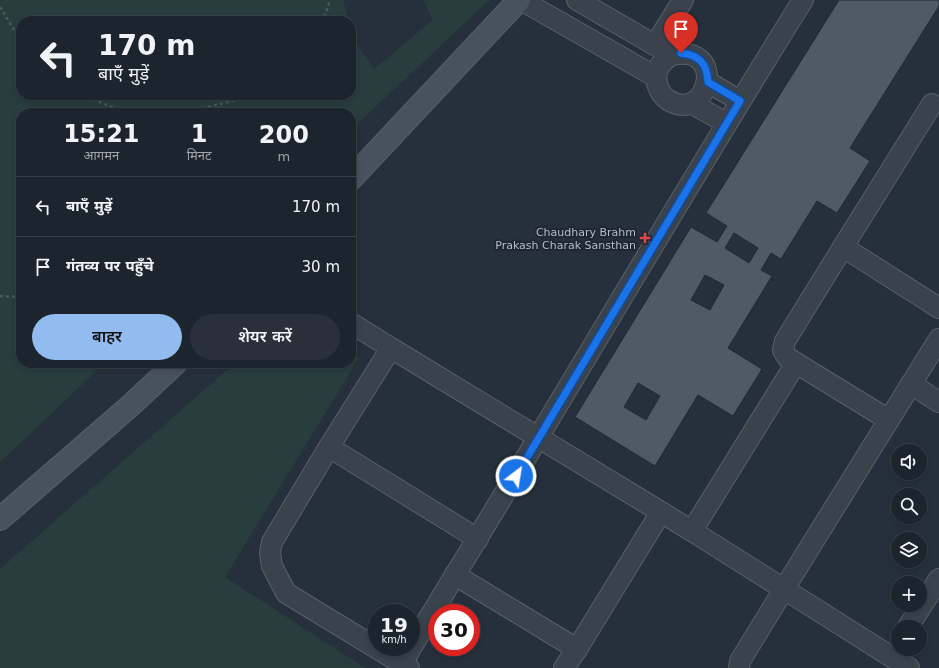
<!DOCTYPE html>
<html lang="hi">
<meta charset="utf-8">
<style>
:root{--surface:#1c242d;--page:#293039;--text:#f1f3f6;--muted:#a0a4aa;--line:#3a4149;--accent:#92bcef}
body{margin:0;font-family:"DejaVu Sans","Noto Sans Devanagari",sans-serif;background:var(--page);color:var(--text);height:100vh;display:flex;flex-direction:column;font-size:15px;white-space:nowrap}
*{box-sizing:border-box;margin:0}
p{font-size:13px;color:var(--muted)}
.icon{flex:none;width:22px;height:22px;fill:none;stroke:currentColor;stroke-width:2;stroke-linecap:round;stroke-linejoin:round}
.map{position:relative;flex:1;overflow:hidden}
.panel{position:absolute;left:16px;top:108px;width:340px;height:260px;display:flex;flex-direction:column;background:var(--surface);border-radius:16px;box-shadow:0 2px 6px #0003,0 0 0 1px var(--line)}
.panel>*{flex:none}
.top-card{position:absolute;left:16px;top:16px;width:340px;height:84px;border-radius:16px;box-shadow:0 2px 6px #0003,0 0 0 1px var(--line);background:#1c242d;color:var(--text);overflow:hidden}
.tools{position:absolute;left:891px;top:444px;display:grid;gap:8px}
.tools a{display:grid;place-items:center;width:36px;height:36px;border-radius:50%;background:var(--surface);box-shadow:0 2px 6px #0003,0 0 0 1px var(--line);font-size:20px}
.speed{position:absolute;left:368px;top:604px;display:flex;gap:8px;font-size:20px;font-weight:700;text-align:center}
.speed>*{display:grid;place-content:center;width:52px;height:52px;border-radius:50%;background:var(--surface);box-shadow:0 2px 6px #0003,0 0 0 1px var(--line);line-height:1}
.speed small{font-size:10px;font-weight:400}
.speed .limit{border:6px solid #d22;background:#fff;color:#111}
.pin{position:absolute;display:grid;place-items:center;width:34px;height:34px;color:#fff;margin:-41px -17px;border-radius:50% 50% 50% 0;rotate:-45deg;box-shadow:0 0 4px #0007}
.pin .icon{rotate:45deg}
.me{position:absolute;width:44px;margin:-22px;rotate:31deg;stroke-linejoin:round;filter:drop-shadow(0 0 3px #0008)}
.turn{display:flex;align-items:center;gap:14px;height:84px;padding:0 16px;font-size:18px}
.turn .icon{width:52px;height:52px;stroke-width:2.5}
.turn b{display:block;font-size:28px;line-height:34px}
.eta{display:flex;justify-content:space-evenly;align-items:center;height:68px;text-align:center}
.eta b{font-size:24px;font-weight:600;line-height:28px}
.button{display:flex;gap:8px;margin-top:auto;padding:8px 16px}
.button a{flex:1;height:46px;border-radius:24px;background:var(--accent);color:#111;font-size:16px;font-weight:600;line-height:46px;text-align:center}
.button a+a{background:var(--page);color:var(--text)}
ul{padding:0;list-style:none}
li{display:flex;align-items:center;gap:12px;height:60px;padding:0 16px;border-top:1px solid var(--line)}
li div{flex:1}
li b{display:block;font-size:15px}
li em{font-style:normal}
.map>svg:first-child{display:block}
.green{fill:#293d3e}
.building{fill:#4e5b67;stroke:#212933;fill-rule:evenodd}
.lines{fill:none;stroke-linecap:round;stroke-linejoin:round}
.street-casing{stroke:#58606a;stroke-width:22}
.secondary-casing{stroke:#58606a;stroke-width:24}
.path{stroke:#485a5c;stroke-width:2.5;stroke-dasharray:3 3;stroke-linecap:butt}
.street{stroke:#3a424c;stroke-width:20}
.secondary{stroke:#48525f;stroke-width:22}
.route-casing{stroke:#114b97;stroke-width:10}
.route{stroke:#1a73e8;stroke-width:7}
.health-dot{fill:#e0444e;stroke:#1f2731;stroke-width:1.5}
.labels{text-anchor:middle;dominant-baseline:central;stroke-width:4;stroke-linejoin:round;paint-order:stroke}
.poi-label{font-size:11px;fill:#b5bdc7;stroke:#1f2731;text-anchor:end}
</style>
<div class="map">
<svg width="939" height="668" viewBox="0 0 939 668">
<rect width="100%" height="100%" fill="#26303c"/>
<g class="green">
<polygon points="0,0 343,0 349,21 21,21 21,95 351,95 351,26 358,46 374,69 433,20 423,0 489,0 351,130 351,113 21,113 21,363 105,363 0,462"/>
<polygon points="351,353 359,358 225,577 365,668 0,668 0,569 235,363 351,363"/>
</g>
<path class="building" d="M839,0H939V6L850,148L870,161L837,213L817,201L781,259L771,253L761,270L772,276L728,348L762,369L733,416L698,395L655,466L575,417L691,227L717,242L727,226L706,213ZM734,233L758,248L749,263L725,248ZM705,275L724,285L710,310L691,300ZM638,383L660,396L646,420L624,407Z"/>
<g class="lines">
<defs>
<g id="street">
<polyline points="521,0 656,77"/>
<path d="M577,0L672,55C728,43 709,125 668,100C658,93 653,78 659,67C662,61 667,58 672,55"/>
<polyline points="655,45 683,0"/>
<polyline points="708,82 740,101"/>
<polyline points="691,103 726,123"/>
<polyline points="843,247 932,104"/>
<polyline points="351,323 391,348"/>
<polyline points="796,363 787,357 783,350 785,341 843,247 939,308"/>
<polyline points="911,384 939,402"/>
<path d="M889,420L796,363L692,531L784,589C836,506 887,422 939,339"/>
<polyline points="329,447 272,542 270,553 272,566 286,593 409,668"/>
<polyline points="661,512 692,531"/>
<path d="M478,539L329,447L391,348L661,512L577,649L455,575C572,384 684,190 803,0"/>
<polyline points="908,627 939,579"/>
<polyline points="402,663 455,575"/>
<polyline points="564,668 577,649"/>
<polyline points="739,668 740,661 784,589 909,668"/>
</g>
<g id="secondary">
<polyline points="351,179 519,0"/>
<polyline points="0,519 130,406 176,363"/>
</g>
</defs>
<use href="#street" class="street-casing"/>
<use href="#secondary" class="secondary-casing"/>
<g class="path">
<polyline points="0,7 21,41"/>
<polyline points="320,21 326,13 330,0"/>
<polyline points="82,95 117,109 162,113"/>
<polyline points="185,113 239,99 245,95"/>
<polyline points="0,296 21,297"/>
</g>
<use href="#street" class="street"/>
<use href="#secondary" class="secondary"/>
</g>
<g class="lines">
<defs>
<path id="route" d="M516,476L740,101L708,82C707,63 699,55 681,53"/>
</defs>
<use href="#route" class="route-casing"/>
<use href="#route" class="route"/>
</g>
<path class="health-dot" d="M643 232h4v4h4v4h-4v4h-4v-4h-4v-4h4z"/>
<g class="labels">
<g class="poi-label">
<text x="636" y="232">Chaudhary Brahm<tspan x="636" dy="13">Prakash Charak Sansthan</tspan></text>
</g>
</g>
</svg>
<div class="tools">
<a><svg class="icon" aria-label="sound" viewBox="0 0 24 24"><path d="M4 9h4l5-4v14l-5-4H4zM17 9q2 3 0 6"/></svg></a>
<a><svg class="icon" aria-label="search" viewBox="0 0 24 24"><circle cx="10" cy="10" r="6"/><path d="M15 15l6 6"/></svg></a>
<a><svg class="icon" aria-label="layers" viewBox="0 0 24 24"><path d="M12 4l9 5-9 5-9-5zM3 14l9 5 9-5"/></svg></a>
<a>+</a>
<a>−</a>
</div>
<div class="speed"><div>19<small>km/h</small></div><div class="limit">30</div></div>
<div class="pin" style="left:681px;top:53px;background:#d93025"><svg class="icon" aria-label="arrive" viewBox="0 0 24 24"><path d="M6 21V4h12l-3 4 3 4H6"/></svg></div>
<svg class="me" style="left:516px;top:476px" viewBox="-20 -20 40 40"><circle r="17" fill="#1a73e8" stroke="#fff" stroke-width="3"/><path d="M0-11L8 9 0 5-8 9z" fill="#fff"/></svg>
<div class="top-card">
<div class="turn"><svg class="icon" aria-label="left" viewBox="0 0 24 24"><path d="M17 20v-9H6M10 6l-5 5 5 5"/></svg><div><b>170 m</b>बाएँ मुड़ें</div></div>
</div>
<section class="panel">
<div class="eta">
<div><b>15:21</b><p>आगमन</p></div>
<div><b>1</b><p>मिनट</p></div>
<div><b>200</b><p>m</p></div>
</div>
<ul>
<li><svg class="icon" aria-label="left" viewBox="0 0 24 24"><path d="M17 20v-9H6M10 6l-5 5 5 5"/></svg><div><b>बाएँ मुड़ें</b></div><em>170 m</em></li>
<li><svg class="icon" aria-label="arrive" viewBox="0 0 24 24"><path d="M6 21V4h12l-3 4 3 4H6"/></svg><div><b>गंतव्य पर पहुँचे</b></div><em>30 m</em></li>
</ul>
<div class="button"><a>बाहर</a><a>शेयर करें</a></div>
</section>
</div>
